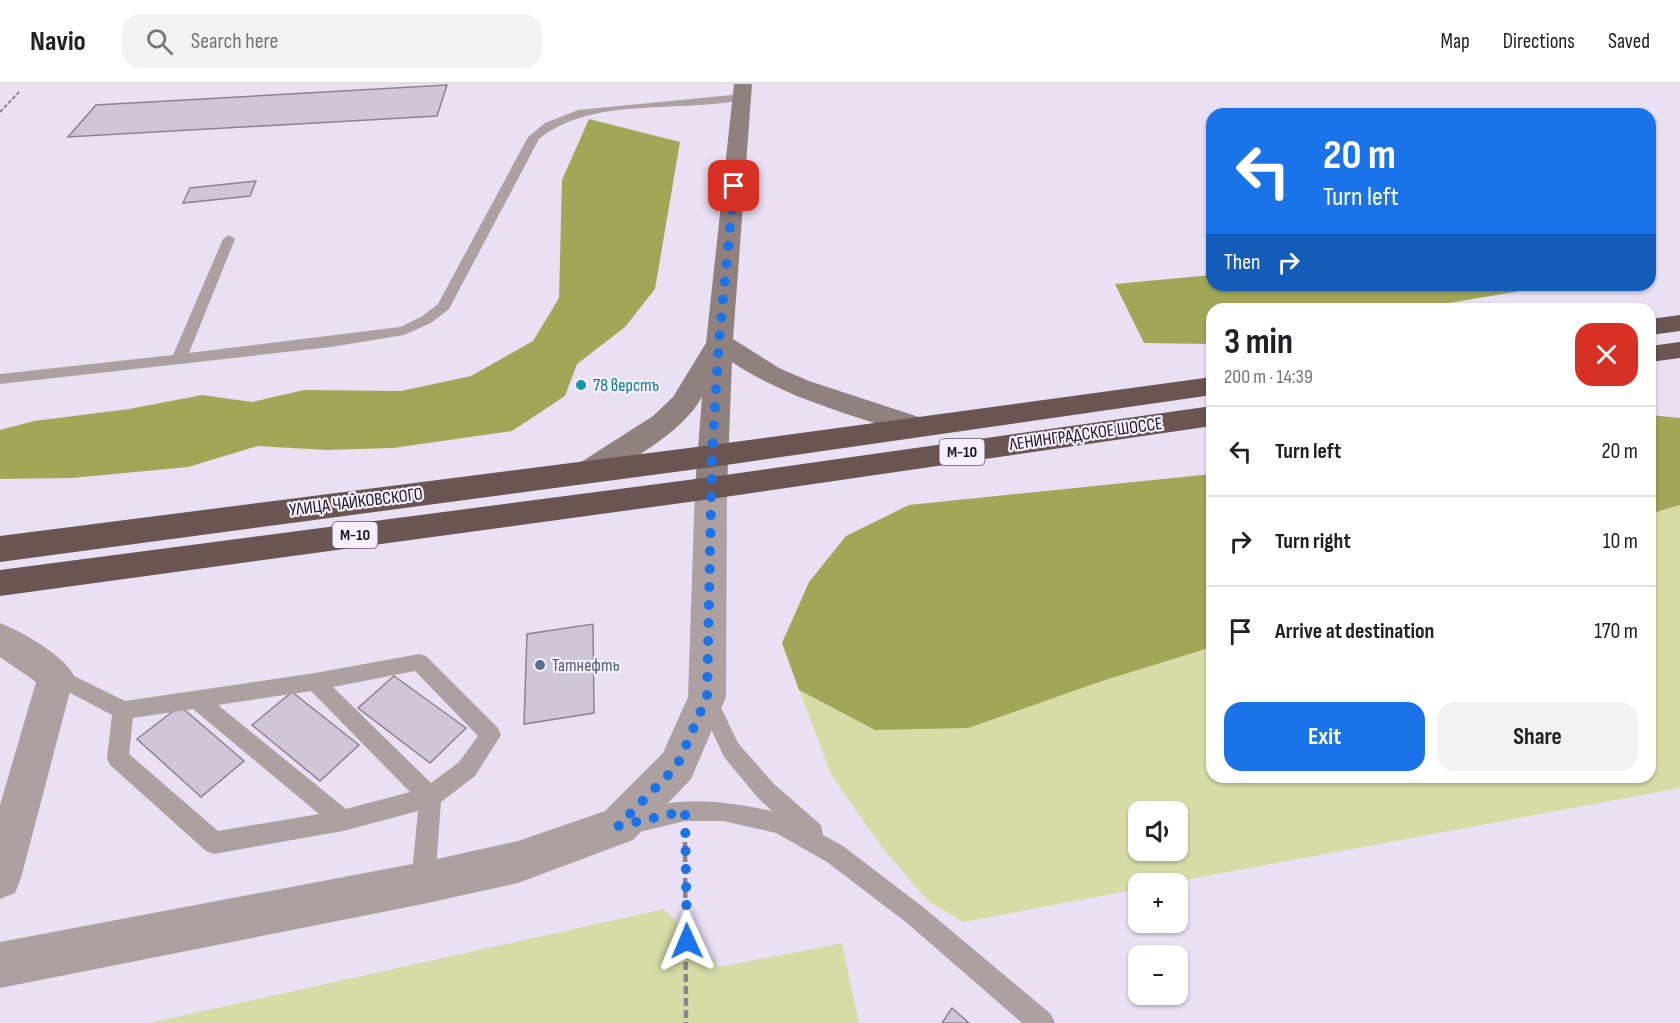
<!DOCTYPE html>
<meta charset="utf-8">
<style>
:root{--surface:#fff;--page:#f2f2f2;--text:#202124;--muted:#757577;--line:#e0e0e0;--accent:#1a73e8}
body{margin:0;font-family:"Sofia Sans Condensed",sans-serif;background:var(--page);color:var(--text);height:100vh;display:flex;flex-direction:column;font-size:22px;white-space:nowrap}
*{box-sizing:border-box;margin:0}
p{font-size:20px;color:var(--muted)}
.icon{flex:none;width:33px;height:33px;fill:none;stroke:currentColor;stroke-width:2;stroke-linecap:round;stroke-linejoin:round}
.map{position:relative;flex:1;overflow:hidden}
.side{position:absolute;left:1206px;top:219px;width:450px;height:480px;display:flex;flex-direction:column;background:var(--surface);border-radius:18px;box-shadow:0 2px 4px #0004}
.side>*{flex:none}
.guide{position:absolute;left:1206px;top:24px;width:450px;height:183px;border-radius:18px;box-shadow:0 2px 4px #0004;background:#1a73e8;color:#fff;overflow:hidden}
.buttons{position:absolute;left:1128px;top:717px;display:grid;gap:12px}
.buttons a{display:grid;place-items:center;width:60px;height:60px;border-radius:12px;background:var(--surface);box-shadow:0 2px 4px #0004;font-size:30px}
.pin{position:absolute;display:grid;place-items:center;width:51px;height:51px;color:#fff;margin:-26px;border-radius:12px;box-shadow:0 3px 9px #0006}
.me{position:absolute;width:66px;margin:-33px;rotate:359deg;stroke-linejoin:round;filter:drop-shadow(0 0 4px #0008)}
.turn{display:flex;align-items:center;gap:21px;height:126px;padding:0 18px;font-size:27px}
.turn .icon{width:78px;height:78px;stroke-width:2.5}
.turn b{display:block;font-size:42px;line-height:51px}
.then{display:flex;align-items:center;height:57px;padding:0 18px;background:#0003;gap:12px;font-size:22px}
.round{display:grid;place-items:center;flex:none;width:63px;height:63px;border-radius:18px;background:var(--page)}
.headline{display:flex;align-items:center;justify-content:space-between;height:102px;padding:0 18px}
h1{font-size:36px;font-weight:700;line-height:45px}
.action{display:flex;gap:12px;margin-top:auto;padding:12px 18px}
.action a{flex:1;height:69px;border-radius:18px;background:var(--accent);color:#fff;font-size:24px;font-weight:700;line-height:69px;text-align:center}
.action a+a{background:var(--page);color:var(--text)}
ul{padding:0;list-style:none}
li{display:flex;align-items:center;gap:18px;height:90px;padding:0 18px;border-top:2px solid var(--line)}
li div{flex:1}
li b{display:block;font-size:22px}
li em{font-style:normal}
header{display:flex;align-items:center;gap:36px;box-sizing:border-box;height:84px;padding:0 30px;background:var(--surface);border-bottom:2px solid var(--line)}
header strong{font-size:28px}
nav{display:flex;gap:33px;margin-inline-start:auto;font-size:21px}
.search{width:420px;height:54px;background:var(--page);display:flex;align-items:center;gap:15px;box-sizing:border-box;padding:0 21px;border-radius:18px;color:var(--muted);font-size:22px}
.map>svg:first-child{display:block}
.green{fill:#d7dca7;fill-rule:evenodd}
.forest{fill:#a2a757}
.building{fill:#d0c6d9;stroke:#8a8193;stroke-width:1.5}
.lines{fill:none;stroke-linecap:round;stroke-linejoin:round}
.path-far1{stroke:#8a8390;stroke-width:2;stroke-dasharray:4 2;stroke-linecap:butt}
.path{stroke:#8a8390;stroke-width:4.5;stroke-dasharray:8 4;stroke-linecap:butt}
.lane{fill:#aca1a0;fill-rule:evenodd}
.street{fill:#aca1a0;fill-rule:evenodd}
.secondary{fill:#90817f;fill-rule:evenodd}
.highway{fill:#6b5553;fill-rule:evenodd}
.route{stroke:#1a73e8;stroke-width:10;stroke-dasharray:0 18}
.culture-dot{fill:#0f9aa8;stroke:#f6eefe;stroke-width:2}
.service-dot{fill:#5c6f8a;stroke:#f6eefe;stroke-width:2}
.labels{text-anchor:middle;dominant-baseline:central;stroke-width:4.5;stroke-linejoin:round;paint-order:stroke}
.shield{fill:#f6eefe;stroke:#5b565f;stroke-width:1.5}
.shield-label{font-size:16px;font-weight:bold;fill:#18151b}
.culture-label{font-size:18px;fill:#0d838f;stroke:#f6eefe;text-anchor:start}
.street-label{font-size:18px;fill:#18151b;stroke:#f6eefe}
.service-label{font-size:18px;fill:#4e5e75;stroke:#f6eefe;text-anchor:start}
</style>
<header>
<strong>Navio</strong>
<div class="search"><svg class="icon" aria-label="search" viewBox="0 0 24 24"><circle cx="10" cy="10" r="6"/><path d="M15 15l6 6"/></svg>Search here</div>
<nav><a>Map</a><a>Directions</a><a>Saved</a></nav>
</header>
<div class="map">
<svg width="1680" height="939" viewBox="0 0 1680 939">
<rect width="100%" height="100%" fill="#eae0f4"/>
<g class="green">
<path d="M1680,421V704L1169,799L1138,800V805L963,838L928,817L881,762L832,692L799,606L875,646L1099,598L1212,563V693H1650V430ZM1138,728H1178V766H1138Z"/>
<polygon points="664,825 720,883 842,859 859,939 149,939"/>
</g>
<g class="forest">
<polygon points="589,35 680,58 655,205 625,243 577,280 565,312 512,347 393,364 326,366 258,362 188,383 72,394 0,395 0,346 34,337 129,325 202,311 252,318 304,306 401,307 471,292 533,257 559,214 562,96"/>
<polygon points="1212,191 1212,201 1576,201 1520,207 1414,225 1212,225 1212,260 1144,259 1115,200"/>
<polygon points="1650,331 1680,334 1680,421 1650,430"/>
<polygon points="1212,390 1212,563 1099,598 968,644 875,646 799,606 782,559 809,498 846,452 909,421"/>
</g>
<g class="building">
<polygon points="447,1 437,32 68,53 96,21"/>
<polygon points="256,97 250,112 183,119 190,104"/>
<polygon points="593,540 594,629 524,640 527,550"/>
<polygon points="394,592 466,644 430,679 358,624"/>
<polygon points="292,608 359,661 320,697 252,641"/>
<polygon points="180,622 244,677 201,713 137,655"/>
<polygon points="952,924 969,939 942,939"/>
</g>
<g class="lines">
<polyline class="path-far1" points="0,28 19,8"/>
<polyline class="path" points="685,758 686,939"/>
<g class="lane">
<path d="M742,10L746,11V15C680,30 594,11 539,55L449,225L431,239L404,251L331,263L0,300V290L173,271L223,155L229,151L235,155L189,269L400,243L421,233L438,220L528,53L545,39L578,26Z"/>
<path d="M419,570L426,572L498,644L501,651L475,692L441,718L435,799L431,807L423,811L415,807L411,799L418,727L343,747L214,770L206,767L110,681L107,674L112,631L49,598L46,592L49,586L56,583L125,617L315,589ZM415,587L478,652L459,678L431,699L333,603ZM311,607L410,708L346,725L218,621ZM193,625L319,730L218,747L129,670L133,634Z"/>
<path d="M707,606L714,609L738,659L774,700L821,741L823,751L843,762L923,823L1051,930L1055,939H1022L907,839L827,778L776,749L723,737H685L631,750L623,747L620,739L623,731C676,711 718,716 772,727L758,714L724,673L697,615L700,609Z"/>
</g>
<g class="street">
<polygon points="711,393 722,396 727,404 726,613 691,695 633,756 518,799 423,820 0,904 0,858 423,778 518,757 605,727 663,669 688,613 695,404 700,396"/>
<path d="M0,539C21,547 65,572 74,592L21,794L15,809L0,815V721L36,598L0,573Z"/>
</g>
<path class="secondary" d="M734,0H752L733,255L779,284L809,297L925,335L930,342L925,349L915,352L905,349C845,329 784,313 732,278L727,404L722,412L711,415L700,412L695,404L702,313C681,350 635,372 600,396L589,399L578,396L574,388L578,380L653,332L673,313L706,259Z"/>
<g class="highway">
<polygon points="1680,231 1680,247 1650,251 1650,235"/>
<polygon points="1680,258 1680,274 1650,278 1650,262"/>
<polygon points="1212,293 1212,311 712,383 0,478 0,452 712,361"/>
<polygon points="1212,322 1212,342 711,415 0,512 0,486 711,393"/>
</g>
</g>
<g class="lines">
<polyline class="route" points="687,857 685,727 618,742 677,682 707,613 712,372 719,258 734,102"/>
</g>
<circle class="culture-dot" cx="581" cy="301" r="6"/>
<circle class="service-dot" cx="540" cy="581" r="6"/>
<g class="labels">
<g class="shield">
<rect x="939.5" y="355" width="45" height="26" rx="4.5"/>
<rect x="332.5" y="438" width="45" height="26" rx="4.5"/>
</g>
<g class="shield-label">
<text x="962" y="368">М-10</text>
<text x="355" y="451">М-10</text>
</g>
<g class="culture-label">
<text x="593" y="301">78 верстъ</text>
</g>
<g class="street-label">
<text transform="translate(1086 350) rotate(-8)">ЛЕНИНГРАДСКОЕ ШОССЕ</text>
<text transform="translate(356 418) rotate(-7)">УЛИЦА ЧАЙКОВСКОГО</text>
</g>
<g class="service-label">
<text x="552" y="581">Татнефть</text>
</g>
</g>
</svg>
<div class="buttons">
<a><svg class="icon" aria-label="sound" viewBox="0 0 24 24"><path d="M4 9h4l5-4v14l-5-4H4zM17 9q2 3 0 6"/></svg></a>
<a>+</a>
<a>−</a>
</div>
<div class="pin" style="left:734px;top:102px;background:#d93025"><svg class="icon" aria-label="arrive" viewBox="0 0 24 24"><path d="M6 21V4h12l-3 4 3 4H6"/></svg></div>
<svg class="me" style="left:687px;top:857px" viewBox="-20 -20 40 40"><path d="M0-17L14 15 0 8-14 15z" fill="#1a73e8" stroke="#fff" stroke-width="4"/></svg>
<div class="guide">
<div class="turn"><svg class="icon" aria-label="left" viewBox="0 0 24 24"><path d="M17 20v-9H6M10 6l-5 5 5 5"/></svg><div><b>20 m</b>Turn left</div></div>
<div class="then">Then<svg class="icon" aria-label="right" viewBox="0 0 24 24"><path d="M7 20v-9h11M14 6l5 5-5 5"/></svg></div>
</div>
<section class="side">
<div class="headline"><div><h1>3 min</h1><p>200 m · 14:39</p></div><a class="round" style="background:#d93025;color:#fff"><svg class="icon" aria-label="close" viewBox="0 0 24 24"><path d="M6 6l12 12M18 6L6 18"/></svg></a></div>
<ul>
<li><svg class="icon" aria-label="left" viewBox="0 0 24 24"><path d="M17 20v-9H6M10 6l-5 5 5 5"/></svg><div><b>Turn left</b></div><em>20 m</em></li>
<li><svg class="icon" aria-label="right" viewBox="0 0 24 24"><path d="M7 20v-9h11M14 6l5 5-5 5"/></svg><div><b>Turn right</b></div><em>10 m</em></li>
<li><svg class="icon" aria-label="arrive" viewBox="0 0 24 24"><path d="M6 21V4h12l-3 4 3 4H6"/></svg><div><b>Arrive at destination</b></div><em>170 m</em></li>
</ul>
<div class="action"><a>Exit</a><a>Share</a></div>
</section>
</div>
